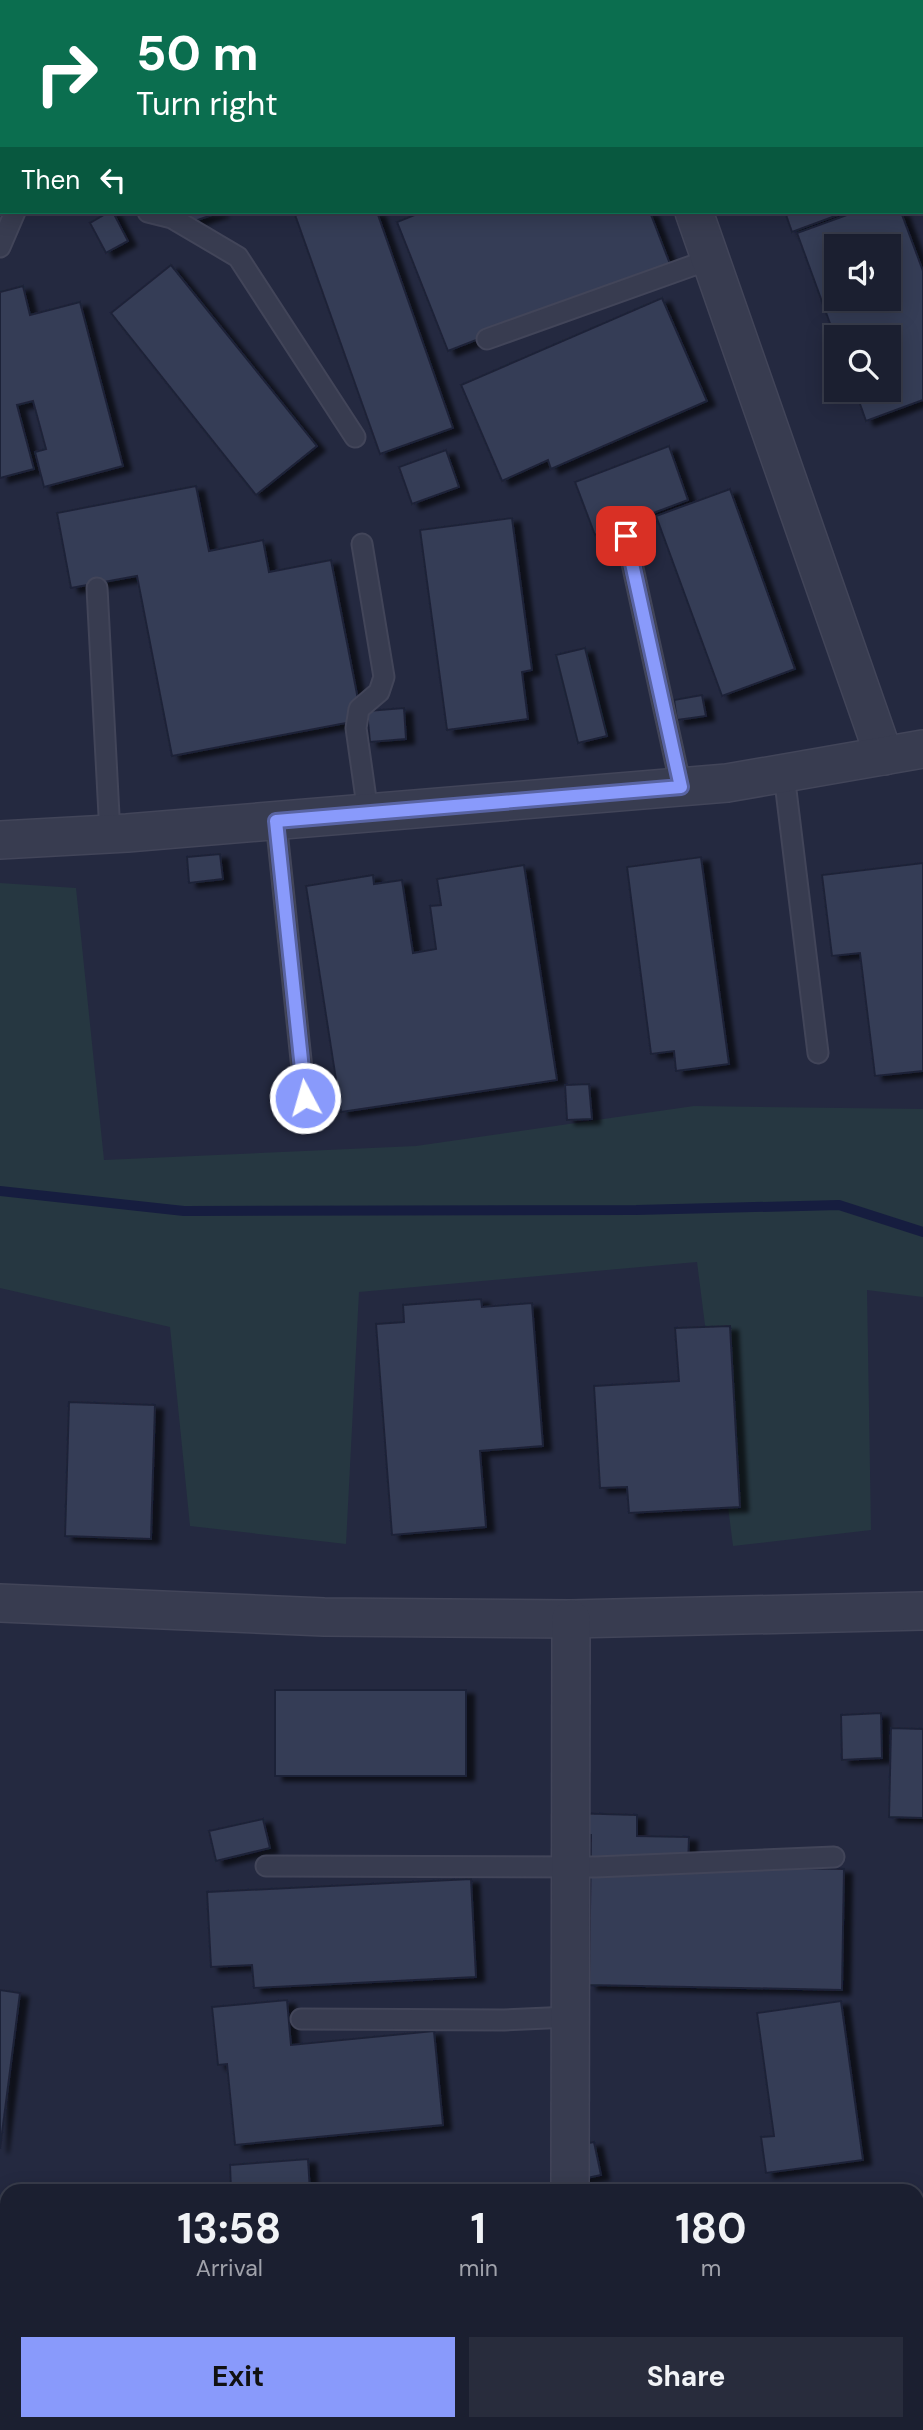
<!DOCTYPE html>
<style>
:root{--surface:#1b1f30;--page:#282c3c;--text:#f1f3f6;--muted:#a0a2ab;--line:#393d4c;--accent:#899afb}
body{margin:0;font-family:"DM Sans",sans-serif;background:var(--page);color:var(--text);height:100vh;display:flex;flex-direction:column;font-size:26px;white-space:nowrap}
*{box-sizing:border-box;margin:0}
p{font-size:23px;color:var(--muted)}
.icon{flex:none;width:38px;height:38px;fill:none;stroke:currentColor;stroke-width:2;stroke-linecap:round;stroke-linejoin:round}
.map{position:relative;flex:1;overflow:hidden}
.panel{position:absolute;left:0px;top:2184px;width:924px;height:247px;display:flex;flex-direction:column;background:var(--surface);border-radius:21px 21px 0 0;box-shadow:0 4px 18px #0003,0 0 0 2px var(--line)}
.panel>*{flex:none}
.guide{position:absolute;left:0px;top:0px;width:924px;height:214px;box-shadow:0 4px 18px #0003,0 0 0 2px var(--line);background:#0b6e4f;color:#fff;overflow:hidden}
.fabs{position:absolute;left:824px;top:234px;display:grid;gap:14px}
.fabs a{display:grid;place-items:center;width:77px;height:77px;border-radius:0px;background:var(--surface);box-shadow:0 4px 18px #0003,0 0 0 2px var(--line);font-size:35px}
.pin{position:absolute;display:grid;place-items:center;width:60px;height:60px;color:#fff;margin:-30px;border-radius:14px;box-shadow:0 4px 10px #0006}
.me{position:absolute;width:77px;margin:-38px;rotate:354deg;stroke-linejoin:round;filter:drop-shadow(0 0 5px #0008)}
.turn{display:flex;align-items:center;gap:24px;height:147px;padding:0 21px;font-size:32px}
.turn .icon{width:91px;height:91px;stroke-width:2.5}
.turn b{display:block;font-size:49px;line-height:60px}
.then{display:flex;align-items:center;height:66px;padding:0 21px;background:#0003;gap:14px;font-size:26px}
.eta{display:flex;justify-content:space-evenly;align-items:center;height:119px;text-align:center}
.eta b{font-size:42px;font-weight:700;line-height:49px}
.cta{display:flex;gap:14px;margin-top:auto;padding:14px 21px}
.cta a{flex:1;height:80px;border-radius:0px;background:var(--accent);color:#111;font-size:28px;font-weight:700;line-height:80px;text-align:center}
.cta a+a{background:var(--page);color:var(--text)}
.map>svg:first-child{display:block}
.green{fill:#263741}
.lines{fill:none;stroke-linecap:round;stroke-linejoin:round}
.stream{stroke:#161d3f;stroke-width:10}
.building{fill:#363c56;stroke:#1f2337;stroke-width:2;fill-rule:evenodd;filter:url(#shadow)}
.service-casing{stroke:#424559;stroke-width:23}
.minor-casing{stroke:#424559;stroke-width:40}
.service{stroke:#383c50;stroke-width:19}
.minor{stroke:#383c50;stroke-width:37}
.route-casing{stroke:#5964a3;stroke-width:18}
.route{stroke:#899afb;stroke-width:12}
</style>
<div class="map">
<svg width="923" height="2430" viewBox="0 0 923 2430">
<defs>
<filter id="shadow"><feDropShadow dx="8" dy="4.5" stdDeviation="2" flood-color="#0009"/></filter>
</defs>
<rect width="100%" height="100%" fill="#242940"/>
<polygon class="green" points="0,883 76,888 104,1160 416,1146 694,1106 923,1109 923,1297 867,1290 871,1530 733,1546 697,1262 359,1292 346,1544 190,1526 170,1327 0,1288"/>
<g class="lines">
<polyline class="stream" points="0,1191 184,1211 636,1210 839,1205 923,1232"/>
</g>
<g class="building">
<polygon points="453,0 571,0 571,2 449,2"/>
<polygon points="847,0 923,0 923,137 922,2 848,2"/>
<polygon points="109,212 113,212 128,241 106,253 90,223"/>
<polygon points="175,212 221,212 180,226"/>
<polygon points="294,212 377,212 453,428 380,454"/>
<polygon points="422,212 650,212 670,264 448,351 397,222"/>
<polygon points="785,212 846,212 792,232"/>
<path d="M855,212H901L923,271V400L866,421L855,390H889V338H836V340L797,233ZM836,247H889V299H836Z"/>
<polygon points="171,265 317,446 256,495 111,313"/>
<polygon points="23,286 30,315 80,302 123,466 44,487 35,452 46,449 33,401 17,405 34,469 0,478 0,292"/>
<polygon points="662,298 707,401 551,469 548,460 502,481 461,385"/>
<polygon points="669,446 688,500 595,535 575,482"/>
<polygon points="446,450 459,487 412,504 399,467"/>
<polygon points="196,486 209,551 263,540 269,572 331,560 362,720 172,756 137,576 71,588 57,513"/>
<polygon points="730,489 795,669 722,696 656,516"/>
<polygon points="512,518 532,670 522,672 528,719 447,730 420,530"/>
<polygon points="585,648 607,736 578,743 556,655"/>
<polygon points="702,695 706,716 677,720 674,700"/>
<polygon points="404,708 406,739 370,742 367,711"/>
<polygon points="220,854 223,879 189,883 187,857"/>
<polygon points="701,857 729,1064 676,1071 674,1051 651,1054 627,867"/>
<polygon points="923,863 923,1071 875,1076 860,953 832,956 822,875"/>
<polygon points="524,865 557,1080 341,1112 306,886 373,875 374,884 402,880 413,953 436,949 430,906 441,905 437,879"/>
<polygon points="589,1084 592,1119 567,1120 565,1085"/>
<polygon points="481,1299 482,1307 532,1303 543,1446 480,1451 486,1527 392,1535 376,1324 404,1322 403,1305"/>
<polygon points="730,1326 740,1507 629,1513 627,1487 600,1488 594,1386 679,1381 675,1328"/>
<polygon points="69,1402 155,1405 151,1539 65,1536"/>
<rect x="275" y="1690" width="191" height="86"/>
<polygon points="881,1713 882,1758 842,1760 841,1715"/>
<polygon points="891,1728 923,1729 923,1818 889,1817"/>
<polygon points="570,1813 637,1815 637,1836 689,1837 688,1866 844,1869 842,1990 589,1985 591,1835 569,1834"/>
<polygon points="263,1819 270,1848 216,1861 209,1831"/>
<polygon points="471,1879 476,1977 254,1988 252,1965 211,1967 207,1892"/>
<polygon points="0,1990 20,1993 0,2149"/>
<polygon points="287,2000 291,2045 434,2031 443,2125 235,2145 227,2064 218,2065 212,2007"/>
<polygon points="841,2001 863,2160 766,2173 761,2137 774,2136 757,2013"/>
<polygon points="594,2142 601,2175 569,2182 562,2148"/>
<polygon points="308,2159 310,2191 231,2191 230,2165"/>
<polygon points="923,2255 923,2430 892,2430 891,2424 917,2424 917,2256"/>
<polygon points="235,2424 473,2424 474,2430 235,2430"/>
</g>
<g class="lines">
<defs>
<g id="service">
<polyline points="0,115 2,120"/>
<polyline points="148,212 172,218 238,257 355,437"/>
<polyline points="0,247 15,212"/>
<polyline points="487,339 711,259"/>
<polyline points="626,536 681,787"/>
<polyline points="362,544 384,677 379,692 359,709 356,728 368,813"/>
<polyline points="97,588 110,834"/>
<polyline points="784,774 818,1053"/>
<polyline points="276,821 305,1098"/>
<polyline points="266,1866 595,1867 834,1857"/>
<polyline points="301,2019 504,2020 570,2017"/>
<polyline points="917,2212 923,2213"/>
<polyline points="814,2430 814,2424"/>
</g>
<g id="minor">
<polyline points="617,0 617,2"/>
<polyline points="694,212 884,756"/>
<polyline points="0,840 127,833 727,783 923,749"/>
<polyline points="0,1603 324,1617 571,1619 923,1611"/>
<polyline points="570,2191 571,1619"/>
<polyline points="569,2430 569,2424"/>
</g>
</defs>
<use href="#service" class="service-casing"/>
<use href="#minor" class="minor-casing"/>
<use href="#service" class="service"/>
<use href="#minor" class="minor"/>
</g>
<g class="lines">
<defs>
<polyline id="route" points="305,1098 276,821 681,787 626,536"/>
</defs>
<use href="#route" class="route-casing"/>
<use href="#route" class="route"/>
</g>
</svg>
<div class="fabs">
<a><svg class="icon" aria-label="sound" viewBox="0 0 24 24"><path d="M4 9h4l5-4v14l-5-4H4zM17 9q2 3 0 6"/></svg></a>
<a><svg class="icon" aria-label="search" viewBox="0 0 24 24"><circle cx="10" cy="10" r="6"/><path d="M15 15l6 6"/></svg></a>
</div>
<div class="pin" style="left:626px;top:536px;background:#d93025"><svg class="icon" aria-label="arrive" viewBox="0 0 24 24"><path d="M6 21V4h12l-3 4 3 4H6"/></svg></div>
<svg class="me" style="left:305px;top:1098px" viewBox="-20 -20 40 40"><circle r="17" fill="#899afb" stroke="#fff" stroke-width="3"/><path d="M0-11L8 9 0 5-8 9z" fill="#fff"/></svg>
<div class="guide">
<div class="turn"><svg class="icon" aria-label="right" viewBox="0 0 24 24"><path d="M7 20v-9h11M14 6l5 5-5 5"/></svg><div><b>50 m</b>Turn right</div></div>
<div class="then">Then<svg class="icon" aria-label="left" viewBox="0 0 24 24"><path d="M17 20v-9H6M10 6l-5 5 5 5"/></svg></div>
</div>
<section class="panel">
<div class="eta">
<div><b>13:58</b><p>Arrival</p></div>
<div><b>1</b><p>min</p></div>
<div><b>180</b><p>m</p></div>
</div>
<div class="cta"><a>Exit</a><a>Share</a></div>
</section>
</div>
